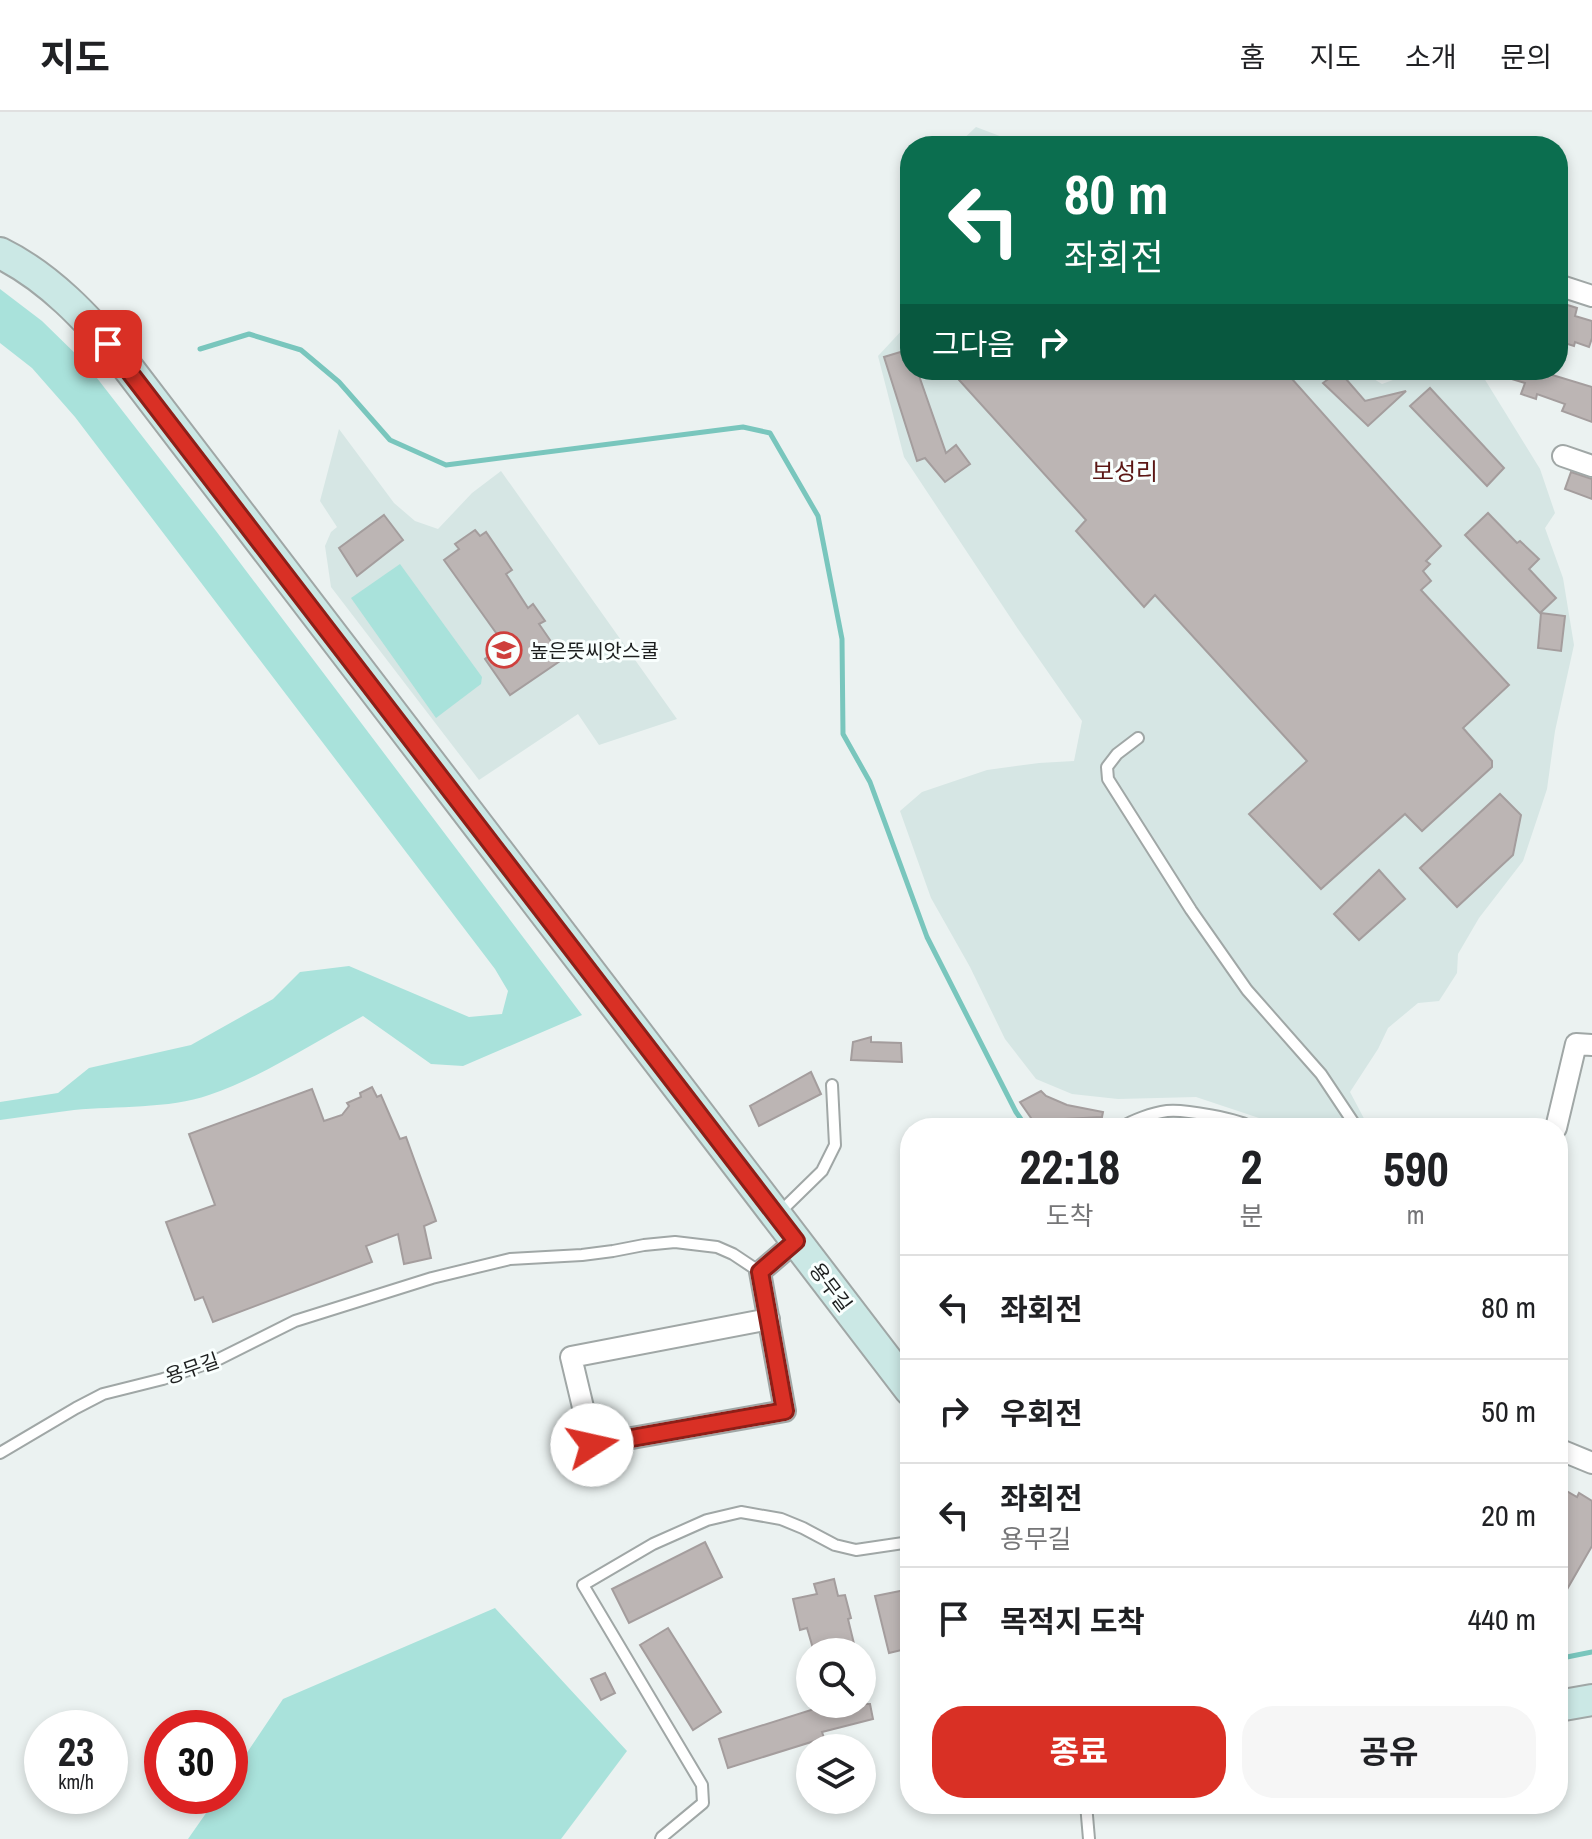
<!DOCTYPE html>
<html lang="ko">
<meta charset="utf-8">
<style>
:root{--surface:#fff;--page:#f6f6f6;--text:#202124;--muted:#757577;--line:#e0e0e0;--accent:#d93025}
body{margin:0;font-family:"Archivo Narrow","Noto Sans KR",sans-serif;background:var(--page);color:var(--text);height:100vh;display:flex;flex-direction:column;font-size:30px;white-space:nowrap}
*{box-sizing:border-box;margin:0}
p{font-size:26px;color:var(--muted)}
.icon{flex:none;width:44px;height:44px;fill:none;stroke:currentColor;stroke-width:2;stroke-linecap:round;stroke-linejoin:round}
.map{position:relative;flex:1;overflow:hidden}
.sheet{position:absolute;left:900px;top:1006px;width:668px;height:696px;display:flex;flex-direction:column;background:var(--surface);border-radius:32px;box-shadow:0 4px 12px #0003}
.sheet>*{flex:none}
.guide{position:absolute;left:900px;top:24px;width:668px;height:244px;border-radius:32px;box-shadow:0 4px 12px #0003;background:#0b6e4f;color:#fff;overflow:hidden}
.fabs{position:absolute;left:796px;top:1526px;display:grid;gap:16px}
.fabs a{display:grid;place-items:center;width:80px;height:80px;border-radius:50%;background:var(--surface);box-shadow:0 4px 12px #0003;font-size:40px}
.speed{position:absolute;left:24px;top:1598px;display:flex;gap:16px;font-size:40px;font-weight:700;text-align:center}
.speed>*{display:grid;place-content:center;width:104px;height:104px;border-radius:50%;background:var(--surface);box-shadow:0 4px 12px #0003;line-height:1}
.speed small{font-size:20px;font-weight:400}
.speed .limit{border:12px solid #d22;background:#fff;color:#111}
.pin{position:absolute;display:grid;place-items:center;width:68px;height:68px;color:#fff;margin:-34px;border-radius:16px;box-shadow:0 4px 12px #0006}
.me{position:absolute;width:88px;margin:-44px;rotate:80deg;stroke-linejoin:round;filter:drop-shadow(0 0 6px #0008)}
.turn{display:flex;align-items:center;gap:28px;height:168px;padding:0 32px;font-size:36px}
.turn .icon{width:104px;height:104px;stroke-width:2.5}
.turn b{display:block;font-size:56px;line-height:68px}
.then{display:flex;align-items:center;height:76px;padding:0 32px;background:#0003;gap:16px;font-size:30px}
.eta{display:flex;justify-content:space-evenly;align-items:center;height:136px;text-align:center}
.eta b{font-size:48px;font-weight:700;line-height:56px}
.cta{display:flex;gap:16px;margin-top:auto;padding:16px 32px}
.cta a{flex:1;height:92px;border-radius:32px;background:var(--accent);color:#fff;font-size:32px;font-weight:700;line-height:92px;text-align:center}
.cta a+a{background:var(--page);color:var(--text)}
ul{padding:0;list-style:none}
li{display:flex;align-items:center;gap:24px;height:104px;padding:0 32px;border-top:2px solid var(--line)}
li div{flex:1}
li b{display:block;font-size:30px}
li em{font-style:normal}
header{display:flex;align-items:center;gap:48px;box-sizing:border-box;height:112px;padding:0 40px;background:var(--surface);border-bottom:2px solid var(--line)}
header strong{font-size:38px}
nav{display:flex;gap:44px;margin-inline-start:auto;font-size:28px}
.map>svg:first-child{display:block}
.built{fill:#d6e6e4}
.green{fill:#a9e2db}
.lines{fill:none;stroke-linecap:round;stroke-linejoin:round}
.stream{stroke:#79c6bd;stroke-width:5}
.building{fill:#bcb5b4;stroke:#a49d9d;stroke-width:2}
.lane-casing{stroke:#a0a7a6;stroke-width:14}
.street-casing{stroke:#a0a7a6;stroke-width:24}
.secondary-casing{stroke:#a0a7a6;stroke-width:34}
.lane{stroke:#fff;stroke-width:10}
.street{stroke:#fff;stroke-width:20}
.secondary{stroke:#cbe8e5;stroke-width:30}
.route-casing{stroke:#8d1f18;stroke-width:20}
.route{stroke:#d93025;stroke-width:14}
.labels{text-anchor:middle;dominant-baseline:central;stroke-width:6;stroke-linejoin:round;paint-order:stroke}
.poi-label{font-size:20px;fill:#1d1f1f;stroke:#f9fffe;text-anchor:start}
.street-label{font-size:20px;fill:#1d1f1f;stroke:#f9fffe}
.quarter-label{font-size:24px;fill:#5b1715;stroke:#f9fffe}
</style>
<header>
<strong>지도</strong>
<nav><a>홈</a><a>지도</a><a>소개</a><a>문의</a></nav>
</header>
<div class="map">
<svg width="1592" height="1727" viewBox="0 0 1592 1727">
<rect width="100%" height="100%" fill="#ebf2f1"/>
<g class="built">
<polygon points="976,15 1005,26 1014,34 956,34"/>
<polygon points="910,203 910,258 1359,258 1382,272 1420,258 1479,258 1540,357 1555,401 1545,416 1563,466 1574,533 1555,619 1547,677 1523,749 1479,806 1458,842 1457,861 1439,889 1418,891 1388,916 1378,937 1350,980 1369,1016 1272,1016 1259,1006 1196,985 1118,987 1072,982 1036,967 1005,927 970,855 931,786 900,699 922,680 987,658 1039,651 1074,649 1082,609 1018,517 904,345 878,244 904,216"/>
<polygon points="339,317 394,391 415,409 438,417 472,381 501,359 677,607 599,633 578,602 479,668 331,475 325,434 331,420 337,415 320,389"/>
</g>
<g class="green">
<path d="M0,177L42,209L86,252L216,419L582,903L463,954L431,952L363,904C313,931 262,965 209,983C169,997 116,994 74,998C49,1001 24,1005 0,1008V990L58,981L89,956L191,933L273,887L300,860L349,854L469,905L502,902L508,879L495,857L75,305L32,256L0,231Z"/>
<polygon points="400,452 482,565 481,572 436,606 351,486"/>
<polygon points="495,1496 627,1639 561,1727 188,1727 218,1684 230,1684 230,1666 283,1587"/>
</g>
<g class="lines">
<g class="stream">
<polyline points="200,237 249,222 301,238 339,270 390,328 446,353 743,315 770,321 818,404 842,527 843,622 870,670 927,825 1016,1000 1027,1016"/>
<polyline points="1558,1544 1567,1545 1592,1540"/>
</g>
</g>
<g class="building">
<polygon points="1558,190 1577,196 1575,204 1592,209 1592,226 1589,235 1575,230 1574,234 1558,229"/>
<polygon points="910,237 910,258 917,258 946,341 956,333 970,352 945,370 925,346 917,349 884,245"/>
<polygon points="950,258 1284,258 1441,434 1426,449 1430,452 1423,459 1431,469 1421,478 1509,573 1463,616 1492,649 1492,655 1422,719 1405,702 1321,777 1249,702 1307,649 1155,483 1144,495 1076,419 1086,408"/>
<polygon points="1492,258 1536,258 1592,275 1592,310 1562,299 1565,292 1537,282 1536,287 1521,282 1525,271 1492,261"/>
<polygon points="1339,259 1365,289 1406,279 1368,314 1323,271"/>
<polygon points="1430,276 1504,356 1487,374 1410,294"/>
<polygon points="1571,360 1592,367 1592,387 1565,377"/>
<polygon points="1488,401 1517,431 1520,429 1539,447 1529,457 1556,486 1540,501 1465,423"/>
<polygon points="384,403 403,428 357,464 339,436"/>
<polygon points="475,418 480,424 486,420 512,458 506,462 528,496 533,492 545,509 539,512 563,547 510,583 485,547 504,532 444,448 459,437 455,432"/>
<polygon points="1541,501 1565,504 1561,539 1538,536"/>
<polygon points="1500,682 1521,703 1513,743 1457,795 1420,756"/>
<polygon points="1379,758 1405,787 1359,828 1334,802"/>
<polygon points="871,925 871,930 901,931 902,950 851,948 853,930"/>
<polygon points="811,960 821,982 759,1014 750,994"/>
<polygon points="372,975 377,985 381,983 400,1027 406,1025 431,1094 436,1109 424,1114 431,1146 404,1152 398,1122 366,1134 372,1150 213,1210 203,1185 195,1188 166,1110 215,1093 189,1022 312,977 324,1009 342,1003 349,994 347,991 361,985 360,981"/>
<polygon points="1041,979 1046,984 1067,993 1103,1000 1102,1005 1062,1007 1073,1016 1038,1016 1020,990"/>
<polygon points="1558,1374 1577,1385 1579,1381 1592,1389 1592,1434 1558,1493"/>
<polygon points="705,1430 722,1465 629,1511 612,1477"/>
<polygon points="834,1467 838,1484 845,1483 851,1506 848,1507 856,1540 814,1540 807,1516 800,1518 793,1487 817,1482 814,1472"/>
<polygon points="910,1477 910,1536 889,1541 875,1484"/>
<polygon points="668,1516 721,1600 693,1618 640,1533"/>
<polygon points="605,1561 615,1581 601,1588 591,1567"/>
<polygon points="830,1592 870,1592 873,1607 822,1620 824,1626 728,1656 719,1627"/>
</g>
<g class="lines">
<defs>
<g id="lane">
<polyline points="1138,626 1117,642 1107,655 1108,667 1191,798 1247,878 1321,962 1357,1016"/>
<path d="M1120,1016C1133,1008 1152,1001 1167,999C1183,997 1240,1007 1253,1016"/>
<polyline points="778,1102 822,1059 835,1033 832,973"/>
<polyline points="0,1341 76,1296 103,1282 163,1267 217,1248 295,1209 432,1166 510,1147 582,1143 613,1139 644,1133 675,1130 717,1135 733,1142 760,1160"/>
<polyline points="1086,1692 1089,1727"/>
<polyline points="661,1727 662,1725 703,1691 702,1673 583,1473 653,1432 707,1408 741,1400 781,1407 803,1416 835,1433 856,1438 910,1430"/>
</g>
<g id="street">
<polyline points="1558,173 1592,184"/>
<polyline points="1563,344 1592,354"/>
<polyline points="1556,1016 1576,932 1592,933"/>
<polyline points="769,1207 571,1245 592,1333 785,1299 760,1160 796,1129"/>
<polyline points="1558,1337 1592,1351"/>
</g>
<g id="secondary">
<path d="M0,141C49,165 88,207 122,248L910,1278"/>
<polyline points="1558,1594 1592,1588"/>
</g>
</defs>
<use href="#lane" class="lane-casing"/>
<use href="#street" class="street-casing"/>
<use href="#secondary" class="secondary-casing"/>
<use href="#lane" class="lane"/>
<use href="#street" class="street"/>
<use href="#secondary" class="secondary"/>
</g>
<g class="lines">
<defs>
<polyline id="route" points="108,232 796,1129 760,1160 785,1299 592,1333"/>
</defs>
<use href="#route" class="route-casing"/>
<use href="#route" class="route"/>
</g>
<defs>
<symbol id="school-ring" viewBox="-11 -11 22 22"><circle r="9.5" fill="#f9fffe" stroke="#ce3f3c" stroke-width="1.5"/><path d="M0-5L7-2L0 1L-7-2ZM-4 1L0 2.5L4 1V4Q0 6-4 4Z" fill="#ce3f3c"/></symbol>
</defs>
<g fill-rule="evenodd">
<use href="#school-ring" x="484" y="518" width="40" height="40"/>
</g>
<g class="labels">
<g class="poi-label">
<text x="530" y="538">높은뜻씨앗스쿨</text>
</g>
<g class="street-label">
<text transform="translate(831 1175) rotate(53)">용무길</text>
<text transform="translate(192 1256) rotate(-19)">용무길</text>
</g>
<g class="quarter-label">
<text x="1125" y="359">보성리</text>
</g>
</g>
</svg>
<div class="fabs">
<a><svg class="icon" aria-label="search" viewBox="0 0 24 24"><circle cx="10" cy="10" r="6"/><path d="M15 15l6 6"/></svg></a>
<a><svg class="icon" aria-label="layers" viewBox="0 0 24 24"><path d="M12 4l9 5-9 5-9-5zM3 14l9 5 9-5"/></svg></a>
</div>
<div class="speed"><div>23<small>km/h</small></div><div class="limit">30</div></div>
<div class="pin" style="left:108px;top:232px;background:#d93025"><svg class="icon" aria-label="arrive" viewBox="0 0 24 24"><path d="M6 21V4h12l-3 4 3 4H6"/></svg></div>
<svg class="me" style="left:592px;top:1333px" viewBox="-20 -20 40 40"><circle r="19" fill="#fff"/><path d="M0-13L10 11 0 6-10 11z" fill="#d93025"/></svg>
<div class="guide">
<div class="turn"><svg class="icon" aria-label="left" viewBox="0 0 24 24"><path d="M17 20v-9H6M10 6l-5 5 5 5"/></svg><div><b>80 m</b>좌회전</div></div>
<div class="then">그다음<svg class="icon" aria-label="right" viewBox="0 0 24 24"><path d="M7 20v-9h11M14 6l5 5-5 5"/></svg></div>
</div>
<section class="sheet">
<div class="eta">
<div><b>22:18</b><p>도착</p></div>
<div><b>2</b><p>분</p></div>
<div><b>590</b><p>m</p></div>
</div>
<ul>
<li><svg class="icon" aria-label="left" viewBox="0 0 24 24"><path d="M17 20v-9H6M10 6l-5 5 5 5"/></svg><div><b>좌회전</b></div><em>80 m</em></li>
<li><svg class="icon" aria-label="right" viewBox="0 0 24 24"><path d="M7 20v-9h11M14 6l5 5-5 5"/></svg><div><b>우회전</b></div><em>50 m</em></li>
<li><svg class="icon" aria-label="left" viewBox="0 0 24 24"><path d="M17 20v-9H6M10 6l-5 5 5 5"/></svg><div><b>좌회전</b><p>용무길</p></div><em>20 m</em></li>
<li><svg class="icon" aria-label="arrive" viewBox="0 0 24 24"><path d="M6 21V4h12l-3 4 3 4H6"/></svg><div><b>목적지 도착</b></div><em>440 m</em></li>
</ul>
<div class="cta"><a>종료</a><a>공유</a></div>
</section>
</div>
